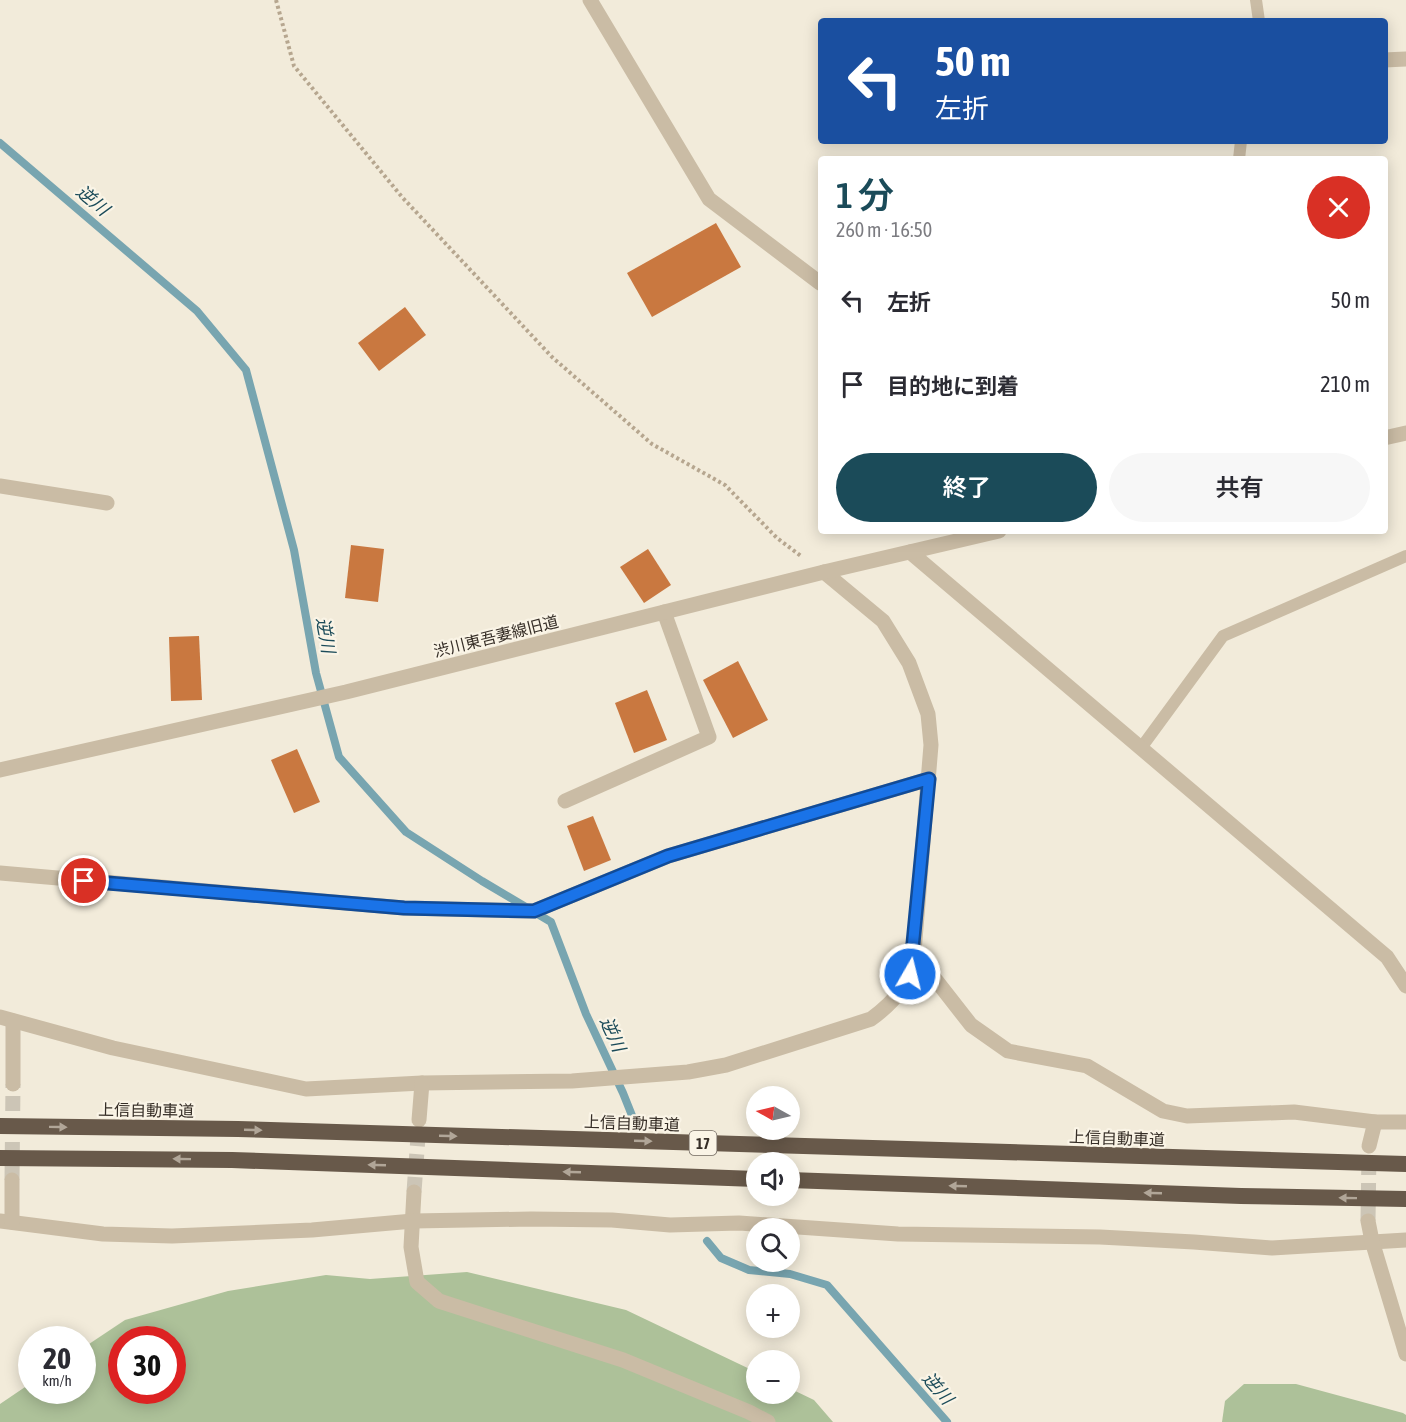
<!DOCTYPE html>
<html lang="ja">
<meta charset="utf-8">
<style>
:root{--surface:#fff;--page:#f7f7f7;--text:#2b2b33;--muted:#7c7c81;--accent:#1b4b59}
body{margin:0;font-family:"Asap Condensed","Noto Sans JP",sans-serif;background:var(--page);color:var(--text);height:100vh;display:flex;flex-direction:column;font-size:22px;white-space:nowrap}
*{box-sizing:border-box;margin:0}
p{font-size:20px;color:var(--muted)}
.icon{flex:none;width:33px;height:33px;fill:none;stroke:currentColor;stroke-width:2;stroke-linecap:round;stroke-linejoin:round}
.map{position:relative;flex:1;overflow:hidden}
.sheet{position:absolute;left:818px;top:156px;width:570px;height:378px;display:flex;flex-direction:column;background:var(--surface);border-radius:6px;box-shadow:0 3px 15px #0003}
.sheet>*{flex:none}
.guide{position:absolute;left:818px;top:18px;width:570px;height:126px;border-radius:6px;box-shadow:0 3px 15px #0003;background:#1a4fa0;color:#fff;overflow:hidden}
.needle{width:39px;rotate:278deg}
.buttons{position:absolute;left:746px;top:1086px;display:grid;gap:12px}
.buttons a{display:grid;place-items:center;width:54px;height:54px;border-radius:50%;background:var(--surface);box-shadow:0 3px 15px #0003;font-size:30px}
.speed{position:absolute;left:18px;top:1326px;display:flex;gap:12px;font-size:30px;font-weight:700;text-align:center}
.speed>*{display:grid;place-content:center;width:78px;height:78px;border-radius:50%;background:var(--surface);box-shadow:0 3px 15px #0003;line-height:1}
.speed small{font-size:15px;font-weight:400}
.speed .limit{border:9px solid #d22;background:#fff;color:#111}
.pin{position:absolute;display:grid;place-items:center;width:51px;height:51px;color:#fff;margin:-26px;border:3px solid #fff;border-radius:50%;box-shadow:0 2px 6px #0007}
.me{position:absolute;width:66px;margin:-33px;rotate:8deg;stroke-linejoin:round;filter:drop-shadow(0 0 4px #0008)}
.turn{display:flex;align-items:center;gap:21px;height:126px;padding:0 18px;font-size:27px}
.turn .icon{width:78px;height:78px;stroke-width:2.5}
.turn b{display:block;font-size:42px;line-height:51px}
.round{display:grid;place-items:center;flex:none;width:63px;height:63px;border-radius:32px;background:var(--page)}
.headline{display:flex;align-items:center;justify-content:space-between;height:102px;padding:0 18px}
h1{font-size:36px;font-weight:600;line-height:45px;color:var(--accent)}
.primary-button{display:flex;gap:12px;margin-top:auto;padding:12px 18px}
.primary-button a{flex:1;height:69px;border-radius:36px;background:var(--accent);color:#fff;font-size:24px;font-weight:600;line-height:69px;text-align:center}
.primary-button a+a{background:var(--page);color:var(--text)}
ul{padding:0;list-style:none}
li{display:flex;align-items:center;gap:18px;height:84px;padding:0 18px}
li div{flex:1}
li b{display:block;font-size:22px}
li em{font-style:normal}
.map>svg:first-child{display:block}
.green{fill:#adc199;fill-rule:evenodd}
.lines{fill:none;stroke-linecap:round;stroke-linejoin:round}
.stream{stroke:#78a5b0;stroke-width:8}
.building{fill:#c97840}
.minor-tunnel{stroke:#ccc5b6;stroke-width:15;stroke-dasharray:15 8;stroke-linecap:butt}
.path{stroke:#b6a68f;stroke-width:4;stroke-dasharray:3 3;stroke-linecap:butt}
.service{stroke:#cabca5;stroke-width:12}
.minor{stroke:#cabca5;stroke-width:15}
.tertiary{stroke:#cabca5;stroke-width:15}
.trunk{stroke:#68594a;stroke-width:16}
.oneway{fill:#b1a698}
.route-casing{stroke:#114b97;stroke-width:15}
.route{stroke:#1a73e8;stroke-width:10}
.labels{text-anchor:middle;dominant-baseline:central;stroke-width:4.5;stroke-linejoin:round;paint-order:stroke}
.shield{fill:#faf4e6;stroke:#716960;stroke-width:1.5}
.shield-label{font-size:15px;font-weight:bold;fill:#362e27}
.street-label{font-size:16px;fill:#362e27;stroke:#faf4e6}
.water-label{font-size:18px;font-style:italic;fill:#1b4b59;stroke:#faf4e6}
</style>
<div class="map">
<svg width="1406" height="1422" viewBox="0 0 1406 1422">
<rect width="100%" height="100%" fill="#f2ebda"/>
<g class="green">
<path d="M467,1272L626,1310L756,1372V1394H789V1388L814,1400L833,1422H0V1404L31,1383L32,1390H82L83,1348L125,1320L228,1291L326,1275L370,1279ZM122,1340H172V1390H122Z"/>
<polygon points="1244,1384 1296,1384 1403,1413 1406,1415 1406,1422 1222,1422 1225,1401"/>
</g>
<g class="lines">
<g class="stream">
<polyline points="0,143 197,311 246,370 294,550 316,673 339,757 406,832 482,881 551,922 586,1014 623,1093 635,1123"/>
<polyline points="707,1241 721,1258 749,1270 790,1274 827,1285 947,1422"/>
</g>
</g>
<g class="building">
<polygon points="716,223 741,267 652,317 627,273"/>
<polygon points="405,307 426,335 379,371 358,343"/>
<polygon points="351,545 384,549 378,602 345,598"/>
<polygon points="648,549 671,585 644,603 620,567"/>
<polygon points="199,636 202,700 171,701 169,637"/>
<polygon points="738,661 768,720 733,738 703,680"/>
<polygon points="647,690 667,740 634,753 615,703"/>
<polygon points="297,749 320,802 294,813 271,760"/>
<polygon points="593,816 611,860 584,871 567,826"/>
</g>
<g class="lines">
<g class="minor-tunnel">
<polyline points="12,1180 13,1084"/>
<polyline points="414,1192 419,1123"/>
<polyline points="1368,1221 1369,1152"/>
</g>
<polyline class="path" points="276,0 294,66 402,197 552,357 652,444 725,485 777,538 801,556"/>
<g class="service">
<polyline points="1256,0 1259,21"/>
<polyline points="1239,159 1241,141"/>
<polyline points="1141,748 1223,636 1406,556"/>
</g>
<g class="minor">
<polyline points="590,0 709,199 820,283"/>
<polyline points="1384,60 1406,59"/>
<polyline points="0,486 107,503"/>
<polyline points="910,552 1387,957 1406,986"/>
<polyline points="565,801 709,737 664,612"/>
<polyline points="0,873 404,908 534,911 668,856 929,779"/>
<polyline points="914,952 971,1025 1008,1051 1087,1066 1163,1111 1187,1116 1294,1112 1375,1122 1406,1122"/>
<path d="M0,1017L113,1048L306,1089L422,1083L572,1081L688,1072L726,1065L871,1019C897,1000 909,984 914,952L931,745L928,714L909,663L883,621L824,572"/>
<polyline points="13,1084 13,1021"/>
<polyline points="419,1120 422,1083"/>
<polyline points="1369,1146 1375,1122"/>
<polyline points="414,1192 411,1247 417,1282 439,1301 623,1360 749,1412 768,1422"/>
<polyline points="0,1221 103,1234 172,1236 312,1230 413,1221 531,1219 612,1220 670,1225 739,1223 898,1234 1100,1237 1194,1242 1272,1248 1406,1240"/>
<polyline points="1368,1221 1372,1241 1406,1354"/>
<polyline points="12,1222 12,1180"/>
</g>
<g class="tertiary">
<polyline points="1384,438 1406,433"/>
<polyline points="0,770 346,692 824,572 999,531"/>
</g>
<g class="trunk">
<polyline points="0,1126 238,1129 1406,1164"/>
<polyline points="0,1158 232,1160 756,1179"/>
<polyline points="789,1180 1241,1196 1406,1199"/>
</g>
</g>
<defs><path id="oneway-solid" d="M-6-.8H1V-3.2L6.5 0L1 3.2V.8H-6Z" transform="scale(1.5)"/></defs>
<g class="oneway">
<use href="#oneway-solid" transform="translate(58 1127) rotate(1)"/>
<use href="#oneway-solid" transform="translate(253 1130) rotate(2)"/>
<use href="#oneway-solid" transform="translate(448 1136) rotate(2)"/>
<use href="#oneway-solid" transform="translate(643 1141) rotate(2)"/>
<use href="#oneway-solid" transform="translate(182 1159) rotate(-179)"/>
<use href="#oneway-solid" transform="translate(377 1165) rotate(-178)"/>
<use href="#oneway-solid" transform="translate(572 1172) rotate(-178)"/>
<use href="#oneway-solid" transform="translate(958 1186) rotate(-178)"/>
<use href="#oneway-solid" transform="translate(1153 1193) rotate(-178)"/>
<use href="#oneway-solid" transform="translate(1348 1198) rotate(-179)"/>
</g>
<g class="lines">
<defs>
<polyline id="route" points="84,881 404,908 534,911 668,856 929,779 910,974"/>
</defs>
<use href="#route" class="route-casing"/>
<use href="#route" class="route"/>
</g>
<g class="labels">
<rect class="shield" x="689.5" y="1131" width="27" height="24" rx="4.5"/>
<g class="shield-label">
<text x="703" y="1143">17</text>
</g>
<g class="street-label">
<text transform="translate(496 636) rotate(-14)">渋川東吾妻線旧道</text>
<text transform="translate(146 1110) rotate(1)">上信自動車道</text>
<text transform="translate(632 1123) rotate(2)">上信自動車道</text>
<text transform="translate(1117 1138) rotate(2)">上信自動車道</text>
</g>
<g class="water-label">
<text transform="translate(93 200) rotate(40)">逆川</text>
<text transform="translate(326 635) rotate(80)">逆川</text>
<text transform="translate(613 1034) rotate(66)">逆川</text>
<text transform="translate(938 1388) rotate(49)">逆川</text>
</g>
</g>
</svg>
<div class="buttons">
<a><svg class="needle" viewBox="-14 -14 28 28"><path d="M0-13l5 13h-10z" fill="#e53935"/><path d="M0 13l5-13h-10z" fill="#7c7c81"/></svg></a>
<a><svg class="icon" aria-label="sound" viewBox="0 0 24 24"><path d="M4 9h4l5-4v14l-5-4H4zM17 9q2 3 0 6"/></svg></a>
<a><svg class="icon" aria-label="search" viewBox="0 0 24 24"><circle cx="10" cy="10" r="6"/><path d="M15 15l6 6"/></svg></a>
<a>+</a>
<a>−</a>
</div>
<div class="speed"><div>20<small>km/h</small></div><div class="limit">30</div></div>
<div class="pin" style="left:84px;top:881px;background:#d93025"><svg class="icon" aria-label="arrive" viewBox="0 0 24 24"><path d="M6 21V4h12l-3 4 3 4H6"/></svg></div>
<svg class="me" style="left:910px;top:974px" viewBox="-20 -20 40 40"><circle r="17" fill="#1a73e8" stroke="#fff" stroke-width="3"/><path d="M0-11L8 9 0 5-8 9z" fill="#fff"/></svg>
<div class="guide">
<div class="turn"><svg class="icon" aria-label="left" viewBox="0 0 24 24"><path d="M17 20v-9H6M10 6l-5 5 5 5"/></svg><div><b>50 m</b>左折</div></div>
</div>
<section class="sheet">
<div class="headline"><div><h1>1 分</h1><p>260 m · 16:50</p></div><a class="round" style="background:#d93025;color:#fff"><svg class="icon" aria-label="close" viewBox="0 0 24 24"><path d="M6 6l12 12M18 6L6 18"/></svg></a></div>
<ul>
<li><svg class="icon" aria-label="left" viewBox="0 0 24 24"><path d="M17 20v-9H6M10 6l-5 5 5 5"/></svg><div><b>左折</b></div><em>50 m</em></li>
<li><svg class="icon" aria-label="arrive" viewBox="0 0 24 24"><path d="M6 21V4h12l-3 4 3 4H6"/></svg><div><b>目的地に到着</b></div><em>210 m</em></li>
</ul>
<div class="primary-button"><a>終了</a><a>共有</a></div>
</section>
</div>
